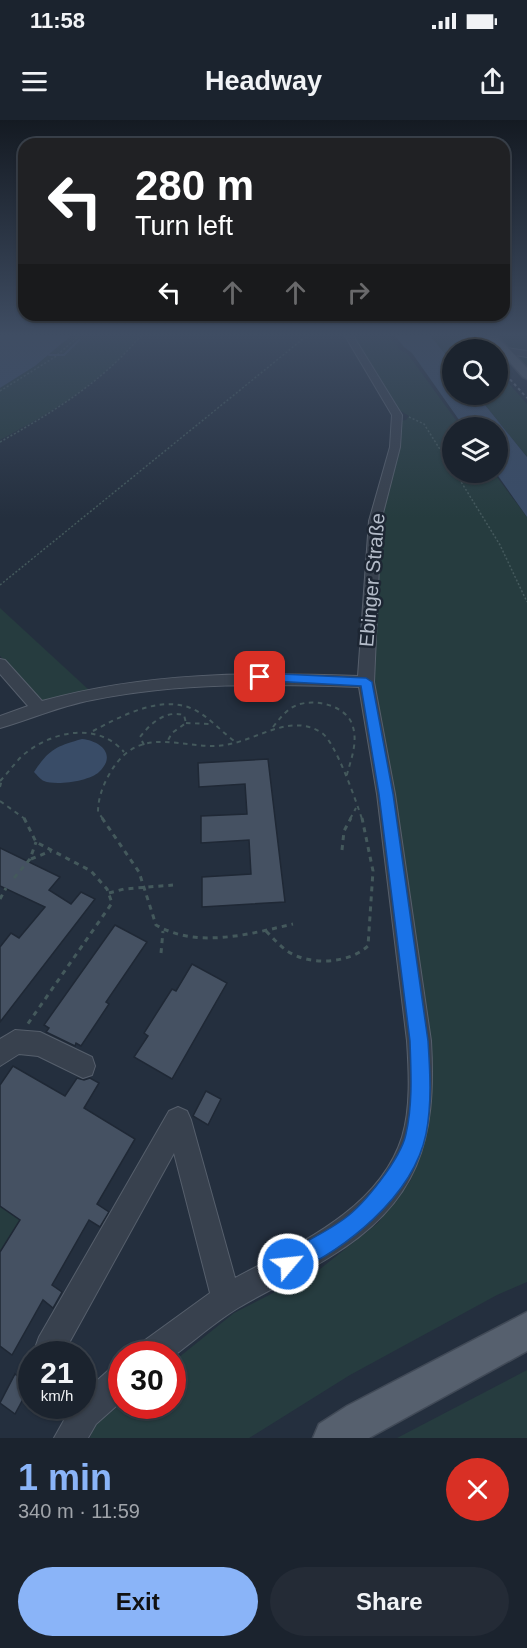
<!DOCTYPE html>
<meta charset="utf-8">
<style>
:root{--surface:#1b232e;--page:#242b36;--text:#f1f3f6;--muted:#a0a4aa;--line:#39404a;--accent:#8ab4f8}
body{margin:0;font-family:Arial,sans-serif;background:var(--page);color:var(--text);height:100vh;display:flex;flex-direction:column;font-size:22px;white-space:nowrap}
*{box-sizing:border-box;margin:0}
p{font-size:20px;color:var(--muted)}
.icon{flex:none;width:33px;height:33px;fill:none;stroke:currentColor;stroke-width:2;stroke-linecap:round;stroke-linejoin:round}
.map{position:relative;height:1318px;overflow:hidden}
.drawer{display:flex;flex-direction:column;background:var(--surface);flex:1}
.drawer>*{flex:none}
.hud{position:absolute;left:18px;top:18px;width:492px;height:183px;border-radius:18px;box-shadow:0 2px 4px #0004,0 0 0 2px var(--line);background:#202124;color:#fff;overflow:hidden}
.fabs{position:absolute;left:442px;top:219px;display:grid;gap:12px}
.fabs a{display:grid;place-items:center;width:66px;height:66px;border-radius:50%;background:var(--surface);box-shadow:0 2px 4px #0004,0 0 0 2px var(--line);font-size:30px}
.speed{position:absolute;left:18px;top:1221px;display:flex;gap:12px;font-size:30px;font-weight:700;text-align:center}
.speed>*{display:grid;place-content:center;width:78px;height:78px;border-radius:50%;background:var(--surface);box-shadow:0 2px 4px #0004,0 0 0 2px var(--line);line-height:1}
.speed small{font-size:15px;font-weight:400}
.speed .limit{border:9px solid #d22;background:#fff;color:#111}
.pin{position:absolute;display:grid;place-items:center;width:51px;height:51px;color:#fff;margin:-26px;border-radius:12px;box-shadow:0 3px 9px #0006}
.me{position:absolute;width:66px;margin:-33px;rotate:62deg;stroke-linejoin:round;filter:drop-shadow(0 0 4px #0008)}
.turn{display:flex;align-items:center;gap:21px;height:126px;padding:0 18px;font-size:27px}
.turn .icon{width:78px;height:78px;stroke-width:2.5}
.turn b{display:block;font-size:42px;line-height:51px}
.lanes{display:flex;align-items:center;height:57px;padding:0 18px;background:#0003;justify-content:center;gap:30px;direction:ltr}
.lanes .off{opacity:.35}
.round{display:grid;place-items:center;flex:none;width:63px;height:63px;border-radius:32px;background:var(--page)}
.overview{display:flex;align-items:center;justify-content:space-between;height:102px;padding:0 18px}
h1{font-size:36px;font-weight:700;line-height:45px;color:var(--accent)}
.primary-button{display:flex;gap:12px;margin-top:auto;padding:12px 18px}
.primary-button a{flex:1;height:69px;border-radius:36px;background:var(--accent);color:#111;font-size:24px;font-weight:700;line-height:69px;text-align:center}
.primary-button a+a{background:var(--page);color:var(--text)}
.status{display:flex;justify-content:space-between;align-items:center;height:42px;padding:0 30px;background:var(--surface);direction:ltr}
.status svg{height:16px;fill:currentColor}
header{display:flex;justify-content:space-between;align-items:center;height:78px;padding:0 18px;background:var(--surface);font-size:27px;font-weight:700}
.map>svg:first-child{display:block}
.green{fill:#263c3f}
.water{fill:#394c67}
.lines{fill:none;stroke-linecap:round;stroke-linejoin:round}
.stream{stroke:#394c67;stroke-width:2}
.building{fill:#455162;stroke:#1f2835;stroke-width:1.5}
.minor-casing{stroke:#565f6c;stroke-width:2}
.major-casing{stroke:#414a57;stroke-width:3}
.path-far2{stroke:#44595c;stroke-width:1.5;stroke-dasharray:2 2;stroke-linecap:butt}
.path-far1{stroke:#44595c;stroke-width:2;stroke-dasharray:4.5 4.5;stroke-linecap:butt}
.path{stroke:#44595c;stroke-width:3;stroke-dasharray:5 5;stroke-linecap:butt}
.minor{fill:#38414e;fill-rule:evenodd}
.major{fill:#56606e;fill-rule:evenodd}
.rail{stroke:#5a6575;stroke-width:2;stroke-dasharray:3 3;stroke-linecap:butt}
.route{fill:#1a73e8;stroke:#114b97;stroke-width:1.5}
.labels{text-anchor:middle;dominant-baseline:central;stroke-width:5;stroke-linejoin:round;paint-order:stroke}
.street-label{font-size:20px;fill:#b4bcc9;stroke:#1d2633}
</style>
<div class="status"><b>11:58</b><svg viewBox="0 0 49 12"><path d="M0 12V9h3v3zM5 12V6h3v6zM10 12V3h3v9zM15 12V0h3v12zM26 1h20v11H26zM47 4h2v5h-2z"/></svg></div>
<header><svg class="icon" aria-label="menu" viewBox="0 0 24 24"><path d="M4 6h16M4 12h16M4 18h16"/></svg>Headway<svg class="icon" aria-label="share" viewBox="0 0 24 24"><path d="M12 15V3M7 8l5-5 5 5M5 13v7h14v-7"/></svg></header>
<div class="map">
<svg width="527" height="1318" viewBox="0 0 527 1318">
<rect width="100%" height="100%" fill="#242f3e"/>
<g class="green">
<path d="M73,214H140C106,261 50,293 0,320V268L35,246Z"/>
<polygon points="352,214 388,214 401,231 407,233 461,307 453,308 453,352 494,353 527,397 527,1162 497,1175 350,1255 249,1318 90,1318 94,1306 121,1284 172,1286 173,1242 234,1193 320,1149 378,1103 411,1060 426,1015 371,567 379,402 400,301 406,300 409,296 399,290"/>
<polygon points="429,214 465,214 479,229 453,230 453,244"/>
<polygon points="495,214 527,214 527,229 522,234 527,235 527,251"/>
<polygon points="498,251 527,284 527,337 477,275 498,274"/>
<polygon points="0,488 89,570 42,583 0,536"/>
<polygon points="0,1086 20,1100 0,1132"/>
<polygon points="527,1250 527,1318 397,1318"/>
</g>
<g class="water">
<polygon points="0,214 73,214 35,246 0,268"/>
<polygon points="394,214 429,214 453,244 453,274 477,275 527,337 527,397 496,353 498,352 498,308 464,307 412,233 404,227"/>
<path d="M82,619C101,621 117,635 99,652C90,661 56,666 44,661C41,660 37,655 34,652C49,629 57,626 82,619Z"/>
</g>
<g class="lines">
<polyline class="stream" points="49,235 64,235 79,220"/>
</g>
<g class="building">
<polygon points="268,639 285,782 202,787 202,757 251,754 249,720 201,723 201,696 247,694 245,664 199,667 198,643"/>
<polygon points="0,728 60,757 49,770 71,784 81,772 95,779 0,902 0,827 11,813 19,818 45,787 0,766"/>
<polygon points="115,805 147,822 106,882 109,884 81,926 76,923 75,926 46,912 49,908 44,905"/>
<polygon points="192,844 227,863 172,959 134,937 148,916 144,913 172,869 176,871"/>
<polygon points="13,946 65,976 77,958 84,960 90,958 99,963 84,988 135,1019 97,1084 109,1092 100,1107 89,1100 52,1165 62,1172 53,1188 43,1180 12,1235 0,1226 0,1132 20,1100 0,1086 0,965"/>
<polygon points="206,971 221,979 208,1005 193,996"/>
<polygon points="15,1254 30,1266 15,1294 0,1283"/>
</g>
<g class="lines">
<defs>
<g id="minor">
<path d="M344,214H352L402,295L400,327L381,401L374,562L395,674L431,921C437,1020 419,1083 330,1137C300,1156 268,1170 238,1188C215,1202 194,1221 172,1237V1234H137L141,1223L210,1173L174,1033L63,1234H38L35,1228L39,1217L169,991L178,987L187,991L191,1000L235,1158C296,1125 379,1090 402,1017C411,988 409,951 407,921L377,674L359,567C270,564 181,562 92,580C60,586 31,599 0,608V596L28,586L0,554V539L5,540L42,581C146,552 251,552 358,556L369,401L390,327L392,295Z"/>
<polygon points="506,228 527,231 527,237 503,233 503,229"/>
<polygon points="15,910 40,912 92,937 95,946 92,955 83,958 38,936 19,934 0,946 0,919"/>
<polygon points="122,1244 122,1281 96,1304 88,1318 54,1318 72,1286 82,1286 82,1274 111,1248"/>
</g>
<g id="major">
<polygon points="485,214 495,214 527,248 527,259 523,257"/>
<polygon points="527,1192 527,1231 369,1318 313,1318 319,1304 347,1286"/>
</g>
</defs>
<use href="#minor" class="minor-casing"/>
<use href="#major" class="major-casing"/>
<g class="path-far2">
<polyline points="0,271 55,237 81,214"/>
<polyline points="409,297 424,304 453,350"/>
<path d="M0,322C53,292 103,262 142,214"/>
<polyline points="455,352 500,425 527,482"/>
<polyline points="0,465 309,214"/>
</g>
<g class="path-far1">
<polyline points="186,603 210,604"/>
<path d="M273,607C280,598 287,589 297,585C316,578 348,586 353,607C358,624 350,642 346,658"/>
<path d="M93,611C123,595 167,571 200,593C214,602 224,614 237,623"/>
<path d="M144,625L140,617C151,603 165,590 184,595L186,603L172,613L167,622"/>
<path d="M0,661C8,653 14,644 22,636C51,611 97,601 124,632"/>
<polyline points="0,667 2,659"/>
<polyline points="0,681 25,699"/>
<path d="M103,699L98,692C98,678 103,665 110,653C141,599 187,634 230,624C260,618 292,593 322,613C336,623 356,681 362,699"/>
<polyline points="350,699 356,688"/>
</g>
<g class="path">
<polyline points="24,698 36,722 91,751 107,769 112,783 27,905"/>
<path d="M102,698L139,752L156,805C197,829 250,814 293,804"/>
<polyline points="342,730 344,711 351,698"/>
<polyline points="31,739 51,731"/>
<polyline points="14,758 30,739 36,722"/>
<polyline points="109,773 124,769 173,765"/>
<polyline points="0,779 6,768"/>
<path d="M266,811C273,818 279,825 287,831C310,846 348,844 368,826L373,751L362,698"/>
<polyline points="161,833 163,811"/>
</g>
<use href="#minor" class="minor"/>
<use href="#major" class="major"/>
<g class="rail">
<polyline points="469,214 483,230"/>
<polyline points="498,246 527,278"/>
</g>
</g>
<linearGradient id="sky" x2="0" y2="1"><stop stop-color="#141a22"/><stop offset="0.54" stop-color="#3f4d63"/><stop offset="1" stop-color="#3f4d63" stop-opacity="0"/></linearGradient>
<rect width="527" height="398" fill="url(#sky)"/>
<path class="route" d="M260,553L366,558L372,562L393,674L428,921C430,951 432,984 426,1014C413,1077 344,1131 288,1155L280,1152L277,1144L280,1136C301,1124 325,1113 344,1099C365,1084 401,1038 406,1014C413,984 411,951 410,921L379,674L361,566L255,560L254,557Z"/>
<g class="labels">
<g class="street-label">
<text transform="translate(372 460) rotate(-85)">Ebinger Straße</text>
</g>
</g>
</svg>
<div class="fabs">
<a><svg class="icon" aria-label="search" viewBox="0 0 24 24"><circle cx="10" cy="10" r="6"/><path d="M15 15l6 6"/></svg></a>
<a><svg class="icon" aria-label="layers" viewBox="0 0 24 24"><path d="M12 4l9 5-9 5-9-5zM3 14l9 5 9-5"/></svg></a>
</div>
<div class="speed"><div>21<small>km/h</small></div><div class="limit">30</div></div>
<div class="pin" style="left:260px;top:557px;background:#d93025"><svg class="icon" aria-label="arrive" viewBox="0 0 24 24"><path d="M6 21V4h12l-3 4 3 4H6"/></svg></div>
<svg class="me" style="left:288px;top:1144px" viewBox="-20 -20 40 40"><circle r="17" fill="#1a73e8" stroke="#fff" stroke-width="3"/><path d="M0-11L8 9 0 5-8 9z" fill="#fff"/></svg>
<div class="hud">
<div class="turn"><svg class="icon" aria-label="left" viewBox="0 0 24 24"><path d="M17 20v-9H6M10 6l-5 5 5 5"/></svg><div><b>280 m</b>Turn left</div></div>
<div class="lanes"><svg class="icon" aria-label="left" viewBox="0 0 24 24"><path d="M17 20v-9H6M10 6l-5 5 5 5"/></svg><svg class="icon off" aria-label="ahead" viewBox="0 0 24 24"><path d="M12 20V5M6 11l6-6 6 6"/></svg><svg class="icon off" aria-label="ahead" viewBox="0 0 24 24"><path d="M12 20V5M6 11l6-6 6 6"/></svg><svg class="icon off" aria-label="right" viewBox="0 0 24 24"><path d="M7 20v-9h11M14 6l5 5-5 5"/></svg></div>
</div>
</div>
<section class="drawer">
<div class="overview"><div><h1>1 min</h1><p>340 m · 11:59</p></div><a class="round" style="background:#d93025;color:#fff"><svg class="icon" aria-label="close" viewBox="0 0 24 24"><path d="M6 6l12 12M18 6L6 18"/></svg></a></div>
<div class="primary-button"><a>Exit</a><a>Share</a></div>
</section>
